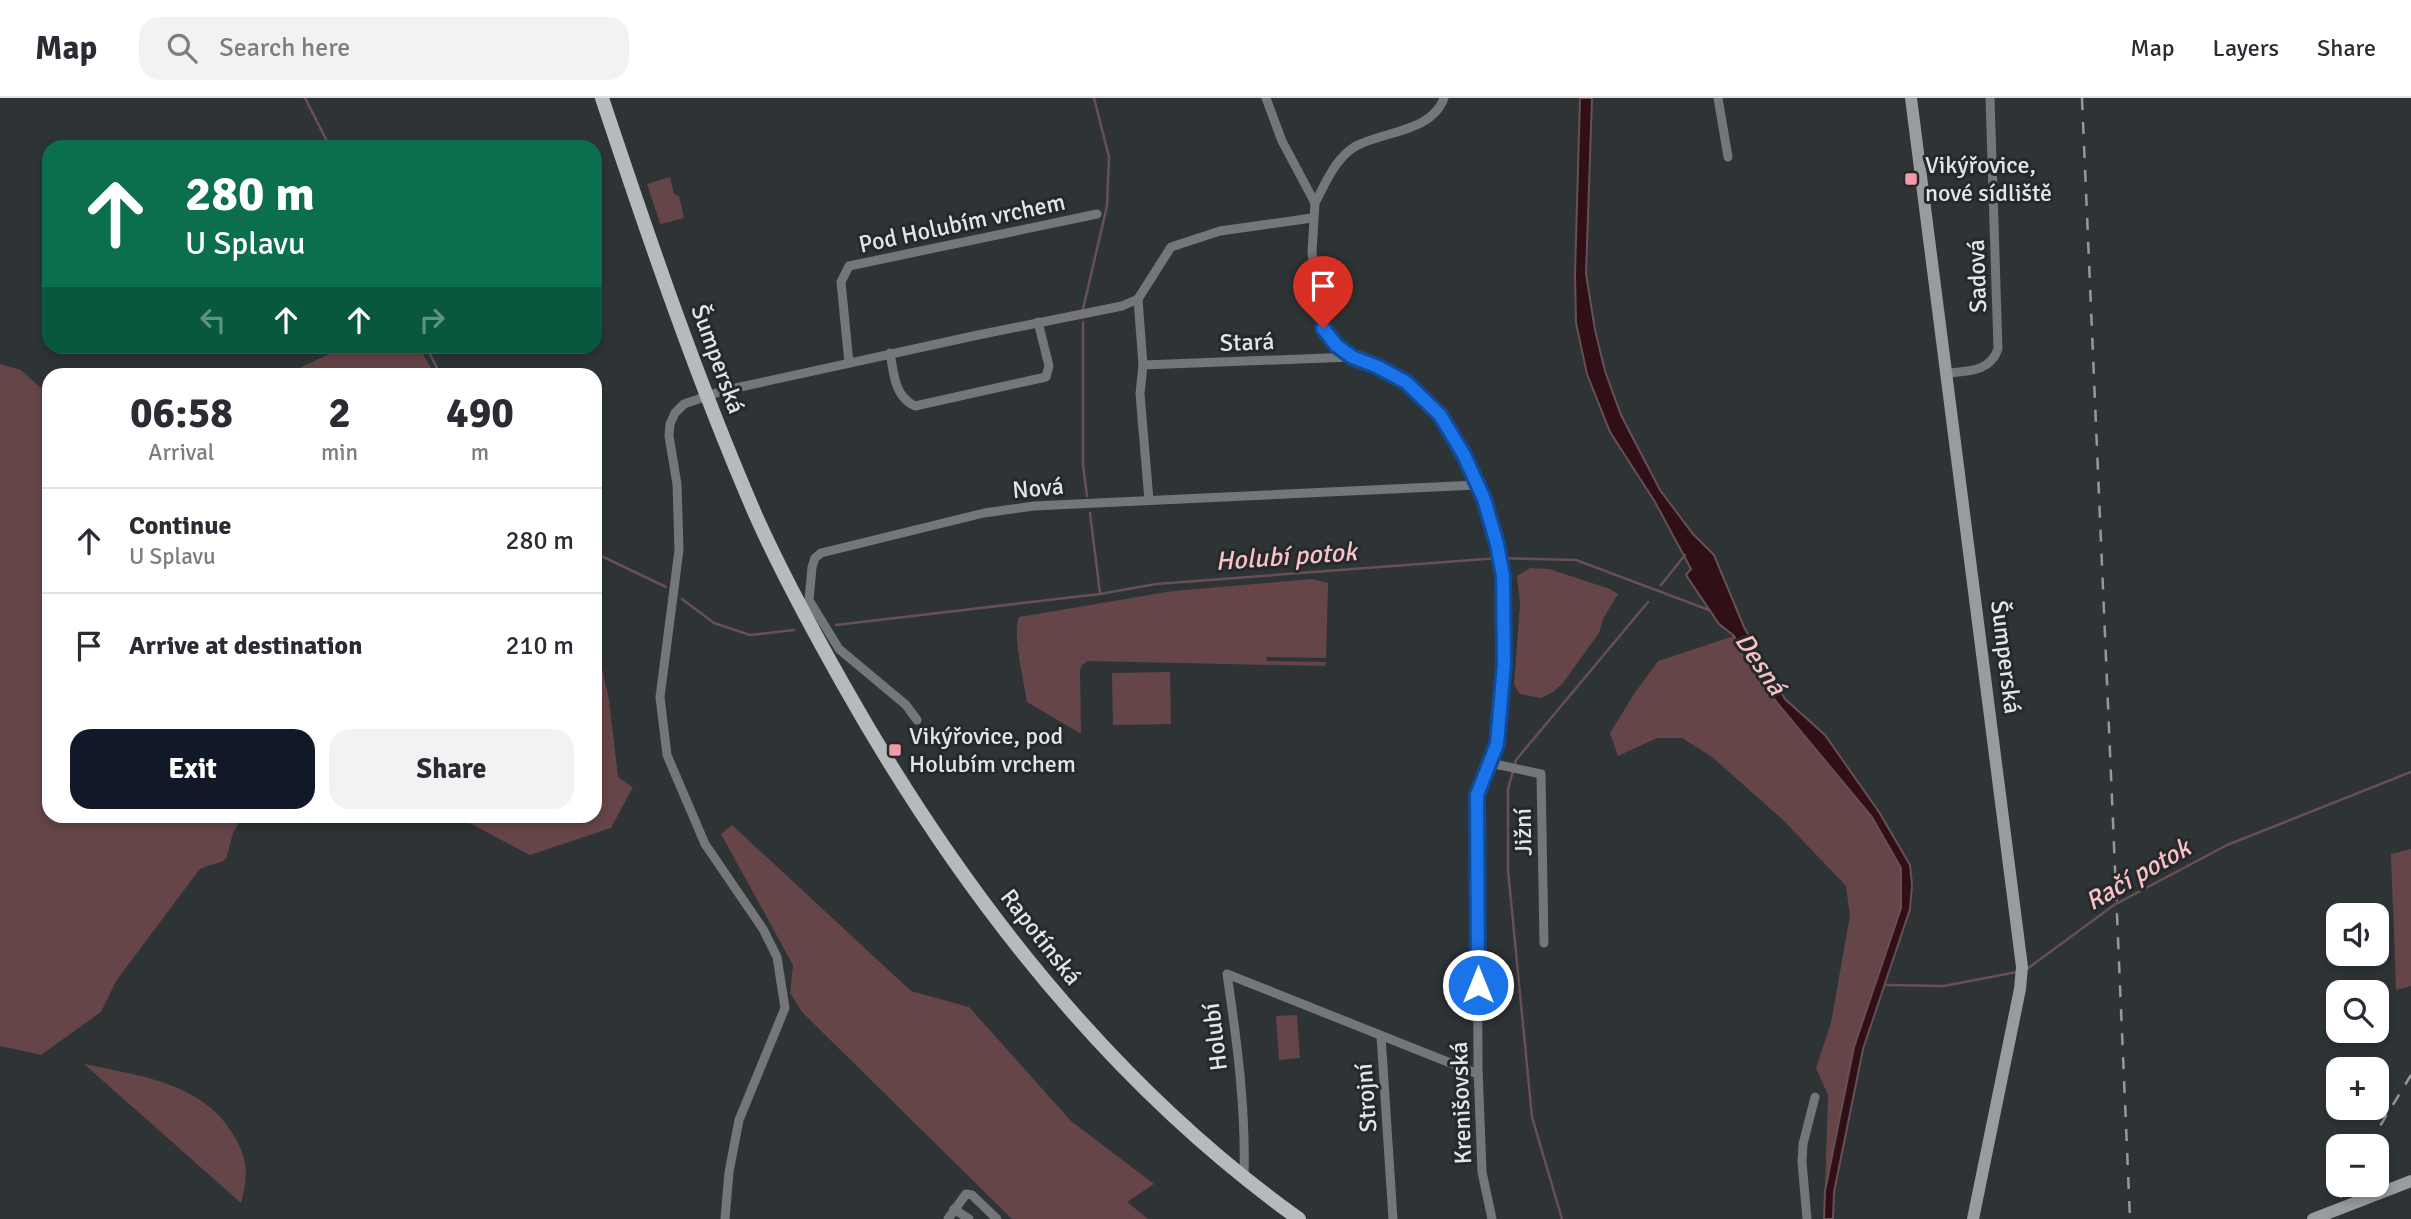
<!DOCTYPE html>
<meta charset="utf-8">
<style>
:root{--surface:#fff;--page:#f2f2f3;--text:#2b2b33;--muted:#7c7c81;--line:#e1e1e2;--accent:#111827}
body{margin:0;font-family:Signika,sans-serif;background:var(--page);color:var(--text);height:100vh;display:flex;flex-direction:column;font-size:26px;white-space:nowrap}
*{box-sizing:border-box;margin:0}
p{font-size:23px;color:var(--muted)}
.icon{flex:none;width:38px;height:38px;fill:none;stroke:currentColor;stroke-width:2;stroke-linecap:round;stroke-linejoin:round}
.map{position:relative;flex:1;overflow:hidden}
.drawer{position:absolute;left:42px;top:270px;width:560px;height:455px;display:flex;flex-direction:column;background:var(--surface);border-radius:21px;box-shadow:0 4px 10px #0003}
.drawer>*{flex:none}
.guide{position:absolute;left:42px;top:42px;width:560px;height:214px;border-radius:21px;box-shadow:0 4px 10px #0003;background:#0b6e4f;color:#fff;overflow:hidden}
.buttons{position:absolute;left:2326px;top:805px;display:grid;gap:14px}
.buttons a{display:grid;place-items:center;width:63px;height:63px;border-radius:14px;background:var(--surface);box-shadow:0 4px 10px #0003;font-size:35px}
.pin{position:absolute;display:grid;place-items:center;width:60px;height:60px;color:#fff;margin:-72px -30px;border-radius:50% 50% 50% 0;rotate:-45deg;box-shadow:0 0 7px #0007}
.pin .icon{rotate:45deg}
.me{position:absolute;width:77px;margin:-38px;rotate:0deg;stroke-linejoin:round;filter:drop-shadow(0 0 5px #0008)}
.turn{display:flex;align-items:center;gap:24px;height:147px;padding:0 28px;font-size:32px}
.turn .icon{width:91px;height:91px;stroke-width:2.5}
.turn b{display:block;font-size:49px;line-height:60px}
.lanes{display:flex;align-items:center;height:66px;padding:0 28px;background:#0003;justify-content:center;gap:35px;direction:ltr}
.lanes .off{opacity:.35}
.eta{display:flex;justify-content:space-evenly;align-items:center;height:119px;text-align:center}
.eta b{font-size:42px;font-weight:800;line-height:49px}
.button{display:flex;gap:14px;margin-top:auto;padding:14px 28px}
.button a{flex:1;height:80px;border-radius:21px;background:var(--accent);color:#fff;font-size:28px;font-weight:800;line-height:80px;text-align:center}
.button a+a{background:var(--page);color:var(--text)}
ul{padding:0;list-style:none}
li{display:flex;align-items:center;gap:21px;height:105px;padding:0 28px;border-top:2px solid var(--line)}
li div{flex:1}
li b{display:block;font-size:26px}
li em{font-style:normal}
header{display:flex;align-items:center;gap:42px;box-sizing:border-box;height:98px;padding:0 35px;background:var(--surface);border-bottom:2px solid var(--line)}
header strong{font-size:33px}
nav{display:flex;gap:38px;margin-inline-start:auto;font-size:24px}
.search{width:490px;height:63px;background:var(--page);display:flex;align-items:center;gap:18px;box-sizing:border-box;padding:0 24px;border-radius:21px;color:var(--muted);font-size:26px}
.map>svg:first-child{display:block}
.green{fill:#664549}
.water{fill:#301016;stroke:#665055;stroke-width:2}
.lines{fill:none;stroke-linecap:round;stroke-linejoin:round}
.stream{stroke:#665055;stroke-width:2.5}
.street{stroke:#747678;stroke-width:9}
.secondary{stroke:#999c9f;stroke-width:12}
.primary{stroke:#b5babd;stroke-width:14}
.rail{stroke:#95999b;stroke-width:2.5;stroke-dasharray:12 12;stroke-linecap:butt}
.route-casing{stroke:#114b97;stroke-width:18}
.route{stroke:#1a73e8;stroke-width:12}
.poi-dot{fill:#f49aa6;stroke:#25292c;stroke-width:2.5}
.labels{text-anchor:middle;dominant-baseline:central;stroke-width:6;stroke-linejoin:round;paint-order:stroke}
.poi-label{font-size:24px;fill:#e3e6e7;stroke:#25292c;text-anchor:start}
.street-label{font-size:24px;fill:#e3e6e7;stroke:#25292c}
.water-label{font-size:26px;font-style:italic;fill:#fac1c7;stroke:#25292c}
</style>
<header>
<strong>Map</strong>
<div class="search"><svg class="icon" aria-label="search" viewBox="0 0 24 24"><circle cx="10" cy="10" r="6"/><path d="M15 15l6 6"/></svg>Search here</div>
<nav><a>Map</a><a>Layers</a><a>Share</a></nav>
</header>
<div class="map">
<svg width="2411" height="1121" viewBox="0 0 2411 1121">
<rect width="100%" height="100%" fill="#2e3336"/>
<g class="green">
<polygon points="670,79 674,96 679,98 684,120 662,126 660,125 647,86"/>
<polygon points="346,248 419,249 434,276 287,276"/>
<path d="M0,266L21,272L49,297V718H243L233,735L226,761C217,767 208,766 199,772L116,883L101,914L41,957L0,948Z"/>
<polygon points="1530,470 1549,471 1610,491 1618,496 1604,519 1599,535 1563,585 1553,594 1541,600 1520,596 1514,587 1520,506 1517,478"/>
<path d="M1312,481L1328,485L1326,560L1266,559L1267,563L1326,564L1325,568L1088,563L1082,567L1080,572L1081,636L1027,604C1024,583 1012,537 1019,519L1173,493Z"/>
<polygon points="595,538 609,602 618,679 633,689 611,730 530,757 456,718 595,718"/>
<polygon points="1734,538 1744,559 1778,606 1872,719 1901,770 1901,810 1854,949 1825,1093 1828,997 1816,970 1831,925 1850,817 1846,788 1783,722 1712,659 1682,640 1657,640 1618,658 1610,635 1634,596 1658,563"/>
<polygon points="1170,574 1171,626 1113,627 1112,575"/>
<polygon points="732,727 911,893 969,909 1071,1023 1154,1086 1127,1104 1148,1121 1012,1121 802,914 790,895 793,867 721,736"/>
<polygon points="2411,751 2411,888 2396,892 2391,756"/>
<polygon points="1297,917 1300,960 1279,962 1276,918"/>
<path d="M84,966C136,977 200,984 231,1033C248,1060 249,1075 241,1105Z"/>
</g>
<polygon class="water" points="1580,0 1592,0 1586,176 1595,232 1605,273 1621,317 1660,392 1693,436 1714,457 1744,529 1785,601 1825,637 1879,714 1910,767 1912,787 1910,811 1863,951 1834,1094 1833,1121 1824,1121 1825,1093 1854,949 1901,810 1901,770 1872,719 1778,606 1744,559 1734,538 1719,526 1686,477 1691,471 1655,404 1610,334 1587,276 1576,225 1575,176"/>
<g class="lines">
<g class="stream">
<polyline points="305,0 330,49"/>
<polyline points="1083,211 1107,108 1109,59 1094,0"/>
<polyline points="1083,224 1083,367 1087,398"/>
<polyline points="426,248 440,276"/>
<polyline points="1090,415 1100,495"/>
<polyline points="595,455 666,489"/>
<polyline points="1661,487 1685,457"/>
<polyline points="682,501 714,525 750,537 794,532"/>
<polyline points="836,527 1100,496 1156,486 1499,460 1576,462 1709,512"/>
<polyline points="2027,871 2114,807 2227,747 2411,674"/>
<polyline points="1885,887 1944,888 2017,874"/>
<polyline points="1562,1121 1532,1019 1508,772 1508,691 1516,662 1648,504"/>
</g>
<g class="street">
<polyline points="1266,0 1282,43 1315,105 1312,154 1318,204 1323,230 1336,247 1352,259 1376,268 1406,284 1440,317 1464,357 1484,401 1497,446 1503,478 1504,566 1497,646 1477,697 1478,969 1482,1074 1492,1121"/>
<polyline points="1718,0 1728,59"/>
<path d="M1315,105C1325,86 1336,59 1356,48C1384,33 1432,34 1444,0"/>
<polyline points="1138,201 1143,267"/>
<path d="M890,255C894,276 894,298 915,308L1046,279L1049,268L1038,224"/>
<polyline points="849,265 841,184 849,168 1097,116"/>
<path d="M1947,275C1968,273 1990,274 1998,251L1990,0"/>
<polyline points="1149,402 1140,296 1143,267 1352,259"/>
<polyline points="917,622 906,607 839,551 809,502 812,469 815,460 821,455 984,415 1034,408 1477,387"/>
<polyline points="1490,665 1541,676 1544,845"/>
<polyline points="1381,938 1393,1121"/>
<path d="M1244,1079C1246,1011 1237,943 1227,876L1478,976"/>
<polyline points="954,1111 969,1121"/>
<polyline points="725,1121 729,1074 739,1022 785,910 777,859 763,831 705,746 667,657 660,599 679,452 677,386 669,338 670,326 675,315 684,306 722,293 978,237 1122,208 1138,201 1171,149 1220,133 1312,120"/>
<polyline points="948,1121 966,1096 972,1097 997,1121"/>
<polyline points="1807,1121 1802,1064 1803,1046 1815,999"/>
</g>
<g class="secondary">
<polyline points="1911,0 2022,869 2020,891 1973,1121"/>
<polyline points="2313,1121 2411,1083"/>
</g>
<path class="primary" d="M602,0C649,141 697,282 756,418C782,476 812,531 843,586C959,792 1106,983 1299,1121"/>
<g class="rail">
<polyline points="2082,0 2130,1121"/>
<polyline points="2368,1048 2411,977"/>
<polyline points="2329,1121 2347,1087"/>
</g>
</g>
<g class="lines">
<defs>
<polyline id="route" points="1323,230 1336,247 1352,259 1376,268 1406,284 1440,317 1464,357 1484,401 1497,446 1503,478 1504,566 1497,646 1477,697 1478,887"/>
</defs>
<use href="#route" class="route-casing"/>
<use href="#route" class="route"/>
</g>
<g class="poi-dot">
<rect x="1904" y="74" width="14" height="14" rx="3.5"/>
<rect x="888" y="645" width="14" height="14" rx="3.5"/>
</g>
<g class="labels">
<g class="poi-label">
<text x="1925" y="67">Vikýřovice,<tspan x="1925" dy="28">nové sídliště</tspan></text>
<text x="909" y="638">Vikýřovice, pod<tspan x="909" dy="28">Holubím vrchem</tspan></text>
</g>
<g class="street-label">
<text transform="translate(962 125) rotate(-12)">Pod Holubím vrchem</text>
<text transform="translate(1977 178) rotate(-92)">Sadová</text>
<text transform="translate(1247 244) rotate(-2)">Stará</text>
<text transform="translate(718 261) rotate(70)">Šumperská</text>
<text transform="translate(1038 390) rotate(-5)">Nová</text>
<text transform="translate(2006 559) rotate(83)">Šumperská</text>
<text transform="translate(1523 734) rotate(-91)">Jižní</text>
<text transform="translate(1041 839) rotate(52)">Rapotínská</text>
<text transform="translate(1215 939) rotate(-97)">Holubí</text>
<text transform="translate(1366 1000) rotate(-94)">Strojní</text>
<text transform="translate(1461 1005) rotate(-92)">Krenišovská</text>
</g>
<g class="water-label">
<text transform="translate(1286 459) rotate(-4)">Holubí potok</text>
<text transform="translate(1760 566) rotate(56)">Desná</text>
<text transform="translate(2138 777) rotate(-30)">Račí potok</text>
</g>
</g>
</svg>
<div class="buttons">
<a><svg class="icon" aria-label="sound" viewBox="0 0 24 24"><path d="M4 9h4l5-4v14l-5-4H4zM17 9q2 3 0 6"/></svg></a>
<a><svg class="icon" aria-label="search" viewBox="0 0 24 24"><circle cx="10" cy="10" r="6"/><path d="M15 15l6 6"/></svg></a>
<a>+</a>
<a>−</a>
</div>
<div class="pin" style="left:1323px;top:230px;background:#d93025"><svg class="icon" aria-label="arrive" viewBox="0 0 24 24"><path d="M6 21V4h12l-3 4 3 4H6"/></svg></div>
<svg class="me" style="left:1478px;top:887px" viewBox="-20 -20 40 40"><circle r="17" fill="#1a73e8" stroke="#fff" stroke-width="3"/><path d="M0-11L8 9 0 5-8 9z" fill="#fff"/></svg>
<div class="guide">
<div class="turn"><svg class="icon" aria-label="ahead" viewBox="0 0 24 24"><path d="M12 20V5M6 11l6-6 6 6"/></svg><div><b>280 m</b>U Splavu</div></div>
<div class="lanes"><svg class="icon off" aria-label="left" viewBox="0 0 24 24"><path d="M17 20v-9H6M10 6l-5 5 5 5"/></svg><svg class="icon" aria-label="ahead" viewBox="0 0 24 24"><path d="M12 20V5M6 11l6-6 6 6"/></svg><svg class="icon" aria-label="ahead" viewBox="0 0 24 24"><path d="M12 20V5M6 11l6-6 6 6"/></svg><svg class="icon off" aria-label="right" viewBox="0 0 24 24"><path d="M7 20v-9h11M14 6l5 5-5 5"/></svg></div>
</div>
<section class="drawer">
<div class="eta">
<div><b>06:58</b><p>Arrival</p></div>
<div><b>2</b><p>min</p></div>
<div><b>490</b><p>m</p></div>
</div>
<ul>
<li><svg class="icon" aria-label="ahead" viewBox="0 0 24 24"><path d="M12 20V5M6 11l6-6 6 6"/></svg><div><b>Continue</b><p>U Splavu</p></div><em>280 m</em></li>
<li><svg class="icon" aria-label="arrive" viewBox="0 0 24 24"><path d="M6 21V4h12l-3 4 3 4H6"/></svg><div><b>Arrive at destination</b></div><em>210 m</em></li>
</ul>
<div class="button"><a>Exit</a><a>Share</a></div>
</section>
</div>
